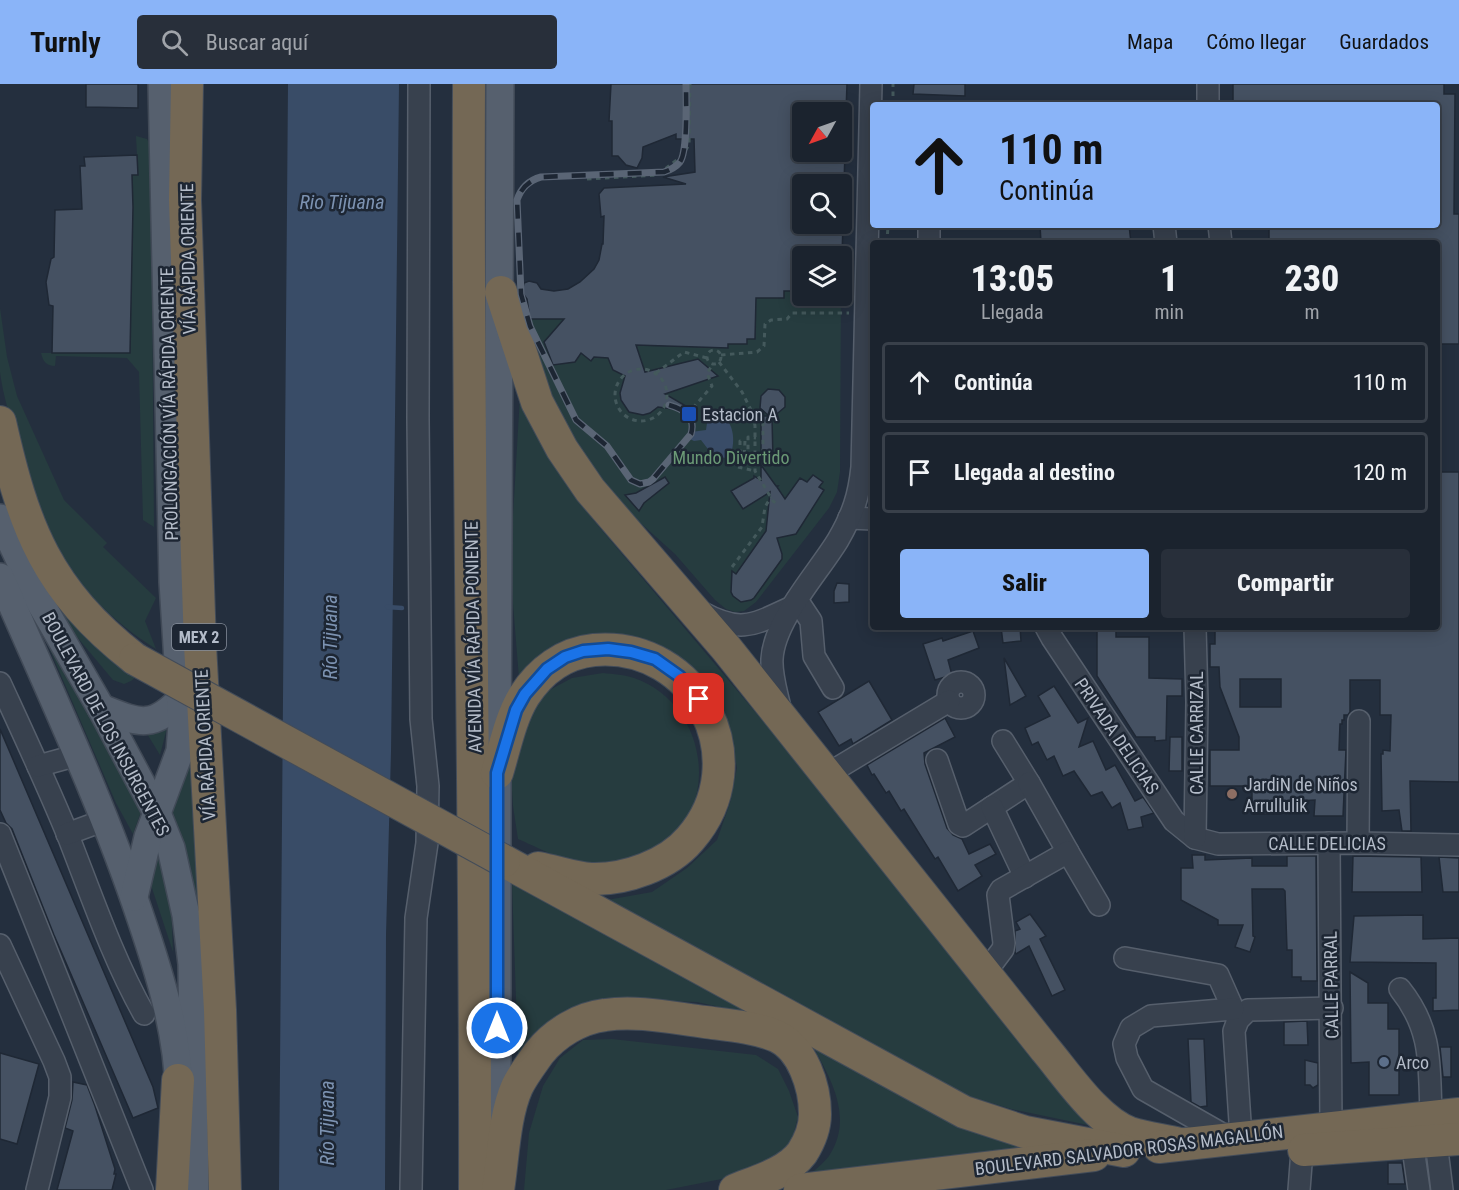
<!DOCTYPE html>
<html lang="es">
<meta charset="utf-8">
<style>
:root{--surface:#1b232e;--page:#282f3a;--text:#f1f3f6;--muted:#a0a4aa;--line:#39404a;--accent:#8ab4f8}
body{margin:0;font-family:"Roboto Condensed",sans-serif;background:var(--page);color:var(--text);height:100vh;display:flex;flex-direction:column;font-size:22px;white-space:nowrap}
*{box-sizing:border-box;margin:0}
p{font-size:20px;color:var(--muted)}
.icon{flex:none;width:33px;height:33px;fill:none;stroke:currentColor;stroke-width:2;stroke-linecap:round;stroke-linejoin:round}
.map{position:relative;flex:1;overflow:hidden}
.details{position:absolute;left:870px;top:156px;width:570px;height:390px;display:flex;flex-direction:column;background:var(--surface);border-radius:6px;box-shadow:0 3px 15px #0003,0 0 0 2px var(--line)}
.details>*{flex:none}
.top-card{position:absolute;left:870px;top:18px;width:570px;height:126px;border-radius:6px;box-shadow:0 3px 15px #0003,0 0 0 2px var(--line);background:#8ab4f8;color:#111;overflow:hidden}
.needle{width:39px;rotate:230deg}
.tools{position:absolute;left:792px;top:18px;display:grid;gap:12px}
.tools a{display:grid;place-items:center;width:60px;height:60px;border-radius:6px;background:var(--surface);box-shadow:0 3px 15px #0003,0 0 0 2px var(--line);font-size:30px}
.pin{position:absolute;display:grid;place-items:center;width:51px;height:51px;color:#fff;margin:-26px;border-radius:12px;box-shadow:0 3px 9px #0006}
.me{position:absolute;width:66px;margin:-33px;rotate:0deg;stroke-linejoin:round;filter:drop-shadow(0 0 4px #0008)}
.turn{display:flex;align-items:center;gap:21px;height:126px;padding:0 30px;font-size:27px}
.turn .icon{width:78px;height:78px;stroke-width:2.5}
.turn b{display:block;font-size:42px;line-height:51px}
.eta{display:flex;justify-content:space-evenly;align-items:center;height:102px;text-align:center}
.eta b{font-size:36px;font-weight:800;line-height:42px}
.button{display:flex;gap:12px;margin-top:auto;padding:12px 30px}
.button a{flex:1;height:69px;border-radius:6px;background:var(--accent);color:#111;font-size:24px;font-weight:800;line-height:69px;text-align:center}
.button a+a{background:var(--page);color:var(--text)}
ul{padding:0;list-style:none}
li{display:flex;align-items:center;gap:18px;height:81px;margin:0 12px 9px;padding:0 18px;border:3px solid var(--line);border-radius:6px}
li div{flex:1}
li b{display:block;font-size:22px}
li em{font-style:normal}
header{display:flex;align-items:center;gap:36px;box-sizing:border-box;height:84px;padding:0 30px;background:var(--accent);color:#111}
header strong{font-size:28px}
nav{display:flex;gap:33px;margin-inline-start:auto;font-size:21px}
.search{width:420px;height:54px;background:var(--page);display:flex;align-items:center;gap:15px;box-sizing:border-box;padding:0 21px;border-radius:6px;color:var(--muted);font-size:22px}
.map>svg:first-child{display:block}
.green{fill:#263c3f}
.water{fill:#394c67}
.lines{fill:none;stroke-linecap:round;stroke-linejoin:round}
.stream{stroke:#394c67;stroke-width:4.5}
.building{fill:#455162;stroke:#1f2835;stroke-width:1.5;fill-rule:evenodd}
.minor-casing{stroke:#565f6c;stroke-width:24}
.major-casing{stroke:#414a57;stroke-width:30}
.highway-casing{stroke:#434c59;stroke-width:34}
.path{stroke:#44595c;stroke-width:3;stroke-dasharray:4.5 4.5;stroke-linecap:butt}
.minor{stroke:#38414e;stroke-width:21}
.major{stroke:#56606e;stroke-width:27}
.highway{stroke:#746855;stroke-width:32}
.rail-casing{stroke:#5a6575;stroke-width:7}
.rail{stroke:#1d2633;stroke-width:4.5;stroke-dasharray:14;stroke-linecap:butt}
.highway-bridge-casing{stroke:#434c59;stroke-width:34;stroke-linecap:butt}
.highway-bridge{stroke:#746855;stroke-width:32}
.route-casing{stroke:#114b97;stroke-width:15}
.route{stroke:#1a73e8;stroke-width:10}
.transit-dot{fill:#1a4fb4;stroke:#1d2633;stroke-width:2}
.education-dot{fill:#8d6e63;stroke:#1d2633;stroke-width:2}
.service-dot{fill:#5c6f8a;stroke:#1d2633;stroke-width:2}
.labels{text-anchor:middle;dominant-baseline:central;stroke-width:5;stroke-linejoin:round;paint-order:stroke}
.shield{fill:#1d2633;stroke:#878f9c;stroke-width:1.5}
.shield-label{font-size:16px;font-weight:bold;fill:#b4bcc9}
.street-label{font-size:18px;fill:#b4bcc9;stroke:#1d2633}
.poi-label{font-size:18px;fill:#b4bcc9;stroke:#1d2633;text-anchor:start}
.park-label{font-size:18px;fill:#6b9a76;stroke:#1d2633}
.water-label{font-size:20px;font-style:italic;fill:#7c92b1;stroke:#1d2633}
</style>
<header>
<strong>Turnly</strong>
<div class="search"><svg class="icon" aria-label="search" viewBox="0 0 24 24"><circle cx="10" cy="10" r="6"/><path d="M15 15l6 6"/></svg>Buscar aquí</div>
<nav><a>Mapa</a><a>Cómo llegar</a><a>Guardados</a></nav>
</header>
<div class="map">
<svg width="1459" height="1106" viewBox="0 0 1459 1106">
<rect width="100%" height="100%" fill="#242f3e"/>
<g class="green">
<path d="M136,52L147,55L151,63L154,443L143,436L139,288L127,274L56,272L55,282C46,282 43,277 41,269H130L133,123L132,91H138Z"/>
<polygon points="784,207 802,207 802,212 841,212 840,388 837,408 829,424 756,518 744,527 735,528 726,525 715,516 675,470 614,415 574,364 539,287 526,235 627,235 648,262 727,264 728,214 784,214"/>
<path d="M0,224L7,273L17,312L64,416L107,459L103,463L156,514L145,537L156,565C99,529 60,483 37,419C30,401 25,382 20,363C12,339 3,313 0,288C0,267 0,245 0,224Z"/>
<polygon points="520,312 548,372 571,408 595,438 1107,1045 1011,1025 952,1007 607,816 652,808 687,784 717,756 730,719 737,684 728,638 711,612 566,558 535,575 519,594 510,483"/>
<polygon points="0,381 3,393 144,586 131,597 124,600 113,596 72,547 44,503 9,431 0,406"/>
<polygon points="47,559 142,725 133,750 116,719"/>
<path d="M603,589C613,590 625,591 634,594C711,621 724,733 649,772C642,776 595,782 586,782C573,781 532,761 518,755L513,722L509,660L544,609L572,594Z"/>
<polygon points="141,640 167,644 160,671"/>
<polygon points="188,656 198,735 207,932 170,723"/>
<polygon points="157,755 171,819 173,868 148,792"/>
<polygon points="512,800 761,932 697,918 608,915 518,971"/>
<polygon points="612,955 756,971 778,985 789,1007 798,1033 791,1060 762,1087 666,1106 524,1106 529,1049 543,1002 560,974 583,956"/>
<path d="M810,957L1042,1063L805,1095C812,1088 823,1080 829,1072C855,1032 829,992 810,957Z"/>
</g>
<g class="water">
<polygon points="288,0 399,0 391,668 386,851 385,1106 279,1106"/>
<path d="M726,335C735,344 735,363 729,374L714,373L701,356L694,357L690,355L691,348L706,346L707,339Z"/>
</g>
<g class="lines">
<polyline class="stream" points="387,523 402,524"/>
</g>
<g class="building">
<polygon points="86,0 138,0 138,24 86,23"/>
<polygon points="611,0 847,0 846,28 802,28 802,68 845,68 844,100 802,100 802,140 843,140 842,172 802,172 802,207 784,207 784,214 756,214 755,255 747,255 747,260 728,260 728,264 636,261 645,288 698,275 718,292 665,310 696,328 658,323 650,329 643,331 629,328 621,316 620,309 625,292 613,286 608,274 594,273 591,277 581,269 575,278 553,281 544,258 564,235 530,235 527,215 522,208 524,199 529,197 537,199 541,205 554,207 568,205 580,198 594,185 599,176 602,160 603,160 604,132 601,133 599,110 604,104 686,100 663,93 695,88 694,55 676,55 676,50 643,63 642,74 637,84 626,81 618,72 612,72 612,37 609,37"/>
<polygon points="914,0 965,0 965,12 913,10"/>
<polygon points="1233,0 1444,0 1444,10 1455,10 1454,130 1459,130 1459,260 1437,260 1437,159 1269,159 1269,141 1437,141 1437,21 1233,21"/>
<polygon points="137,71 138,91 132,91 133,123 130,269 52,269 53,222 49,221 46,198 51,175 54,173 55,126 82,125 80,82 85,82 84,73"/>
<polygon points="1040,141 1129,141 1131,159 1041,159"/>
<polygon points="768,305 779,306 785,313 785,323 772,334 773,375 761,375 761,332 769,332 760,324 761,312"/>
<polygon points="761,381 776,402 778,402 777,403 785,415 800,394 807,398 813,391 823,398 819,403 824,406 796,450 777,454 782,470 782,475 754,514 751,516 741,518 733,512 731,508 732,487 736,490 766,447 770,408 743,425 731,407 754,394 754,392 761,396"/>
<path d="M1437,388H1459V698L1410,697L1411,747H1402L1399,726L1382,727L1381,670H1383V666L1390,667L1391,631H1380V596H1350V628L1348,631H1344V636H1342V640H1340L1339,666H1346L1343,732H1314L1315,716L1280,718V730H1252V704H1243V702H1210V666H1239V653L1220,603L1219,583H1210V560H1215V543H1437ZM1240,595H1281V623H1240Z"/>
<polygon points="665,393 669,399 644,419 639,427 625,411 636,409"/>
<polygon points="837,499 849,500 849,518 834,519 834,507"/>
<polygon points="1001,543 1020,543 1021,557 1003,559"/>
<polygon points="1116,545 1116,553 1149,553 1149,594 1182,595 1182,612 1167,612 1166,656 1155,657 1155,653 1136,653 1097,592 1097,546"/>
<polygon points="973,547 979,564 948,576 952,591 935,596 923,560 942,554 943,557"/>
<polygon points="1004,574 1026,612 1010,621"/>
<polygon points="869,597 892,636 853,660 851,655 839,662 818,628"/>
<polygon points="1054,602 1078,639 1088,634 1079,663 1093,657 1106,686 1115,681 1135,717 1143,713 1154,729 1141,733 1143,743 1128,746 1120,719 1112,724 1102,708 1091,712 1074,687 1063,692 1054,672 1047,676 1038,658 1032,661 1025,644 1050,632 1038,612"/>
<polygon points="945,634 955,653 924,669 925,680 947,744 953,751 962,755 969,770 990,760 996,770 975,781 982,792 958,807 938,773 935,775 904,725 901,727 889,707 886,709 874,690 872,691 867,681"/>
<polygon points="0,645 153,1003 158,1024 133,1034 54,851 12,745 6,739 0,726"/>
<polygon points="1170,653 1182,653 1182,687 1169,687"/>
<polygon points="1192,771 1205,771 1205,776 1252,774 1252,782 1287,782 1287,772 1316,772 1317,897 1301,897 1301,893 1292,893 1292,866 1287,866 1285,807 1283,805 1252,805 1253,852 1255,853 1250,868 1235,863 1243,841 1218,841 1218,836 1181,816 1181,784 1193,784"/>
<polygon points="1353,772 1421,773 1422,808 1352,808"/>
<polygon points="1439,773 1459,774 1459,808 1443,808"/>
<polygon points="1030,830 1046,852 1040,855 1065,906 1052,912 1029,862 1016,870 1015,868 1015,847 1020,845 1016,838"/>
<polygon points="1423,831 1423,855 1459,854 1459,926 1433,927 1433,914 1436,914 1436,879 1350,878 1354,832"/>
<polygon points="1350,888 1368,899 1368,919 1388,919 1388,945 1399,945 1399,1011 1369,1011 1369,978 1351,979"/>
<polygon points="1307,937 1308,961 1284,961 1284,938"/>
<polygon points="1188,955 1204,955 1207,1022 1200,1023 1191,1018"/>
<polygon points="1440,963 1451,963 1451,993 1443,993"/>
<polygon points="0,969 39,980 17,1060 0,1055"/>
<polygon points="1305,976 1318,979 1318,1001 1313,1004 1310,1001 1305,1001"/>
<polygon points="73,998 87,1001 95,1022 115,1085 114,1090 116,1090 112,1106 57,1106 73,1047 65,1044 72,1016"/>
<polygon points="1388,1079 1402,1079 1405,1100 1388,1100"/>
</g>
<g class="lines">
<defs>
<g id="minor">
<polyline points="1208,21 1208,0"/>
<polyline points="1164,141 1166,159"/>
<polyline points="1219,141 1221,159"/>
<polyline points="929,159 929,141"/>
<polyline points="849,434 873,435"/>
<polyline points="797,516 811,537 814,572 833,604"/>
<path d="M701,528C741,550 753,541 792,523"/>
<polyline points="1046,543 1052,554 1174,737 1195,754 1218,760 1358,759 1459,761"/>
<circle cx="961" cy="611" r="13"/>
<path d="M0,599C23,649 46,698 67,749C91,810 112,873 144,930"/>
<path d="M781,629C778,612 771,593 772,575C774,536 818,489 838,456C853,430 859,412 862,383L871,0"/>
<polyline points="937,676 959,740 963,742 1029,699 1003,657"/>
<polyline points="38,682 78,671"/>
<polyline points="826,691 949,617"/>
<polyline points="1029,699 1068,768"/>
<polyline points="992,723 1025,793"/>
<polyline points="0,750 142,1106"/>
<polyline points="67,750 105,736"/>
<polyline points="1195,754 1197,618 1195,543"/>
<polyline points="1329,759 1331,1042"/>
<polyline points="1358,759 1359,637"/>
<polyline points="0,861 54,977 60,993 60,1013 37,1106"/>
<polyline points="1125,874 1218,891 1238,936"/>
<polyline points="985,889 1003,865 1004,859 998,811 1001,806 1068,768 1099,821"/>
<path d="M1400,905C1433,946 1429,982 1431,1031"/>
<polyline points="1241,1053 1234,947 1238,936 1248,926 1332,924"/>
<polyline points="1229,1054 1143,1005 1127,974 1124,960 1131,944 1151,932 1233,925"/>
<polyline points="1412,1057 1419,1106"/>
<polyline points="1436,1058 1442,1106"/>
<polyline points="411,1106 416,834 427,759 428,702 421,635 418,335 419,0"/>
<polyline points="1299,1106 1302,1067"/>
</g>
<g id="major">
<polyline points="0,434 38,515 101,624 157,729 171,764 186,831 192,880 195,1106"/>
<path d="M0,493C49,606 102,718 141,835C160,891 178,949 179,1009"/>
<path d="M101,624C139,639 152,646 182,614"/>
<polyline points="134,813 148,753 180,667 182,640 173,498 162,0"/>
<polyline points="497,1048 497,689 500,0"/>
</g>
<g id="highway">
<polyline points="187,0 185,116 200,561 220,926 225,1106"/>
<path d="M469,0C467,369 476,737 475,1106"/>
<path d="M501,208L537,318L562,365L590,406L726,564L1045,965C1067,991 1097,1037 1130,1049C1146,1054 1163,1056 1180,1060"/>
<path d="M0,338C24,445 47,506 135,575"/>
<path d="M497,689C505,663 510,635 524,612C540,587 564,569 594,566C697,557 758,677 690,755C668,781 625,796 591,795C574,794 555,787 538,784"/>
<polyline points="504,777 964,1028 1025,1048 1124,1067"/>
<polyline points="1159,1063 1459,1030"/>
<polyline points="1304,1066 1459,1055"/>
<polyline points="172,1106 178,996"/>
<path d="M498,1106C503,1075 504,1032 517,1003C522,992 532,979 539,969C555,949 580,934 605,931C637,926 673,934 705,938C728,941 754,943 776,952C803,964 815,1003 815,1030C815,1043 809,1058 802,1069C787,1089 757,1097 735,1106"/>
<polyline points="800,1106 1094,1071"/>
</g>
</defs>
<use href="#minor" class="minor-casing"/>
<use href="#major" class="major-casing"/>
<use href="#highway" class="highway-casing"/>
<g class="path">
<polyline points="893,21 893,0"/>
<polyline points="587,95 657,91 682,72 689,61 690,0"/>
<polyline points="887,159 888,141"/>
<circle cx="714" cy="273" r="7"/>
<polyline points="721,271 757,268 764,262 765,240 771,236 787,235 792,229 849,229"/>
<polyline points="719,278 742,308 753,330 755,342 755,387 773,417 777,420"/>
<circle cx="641" cy="311" r="26"/>
<polyline points="656,289 684,268 707,274"/>
<polyline points="693,324 712,302 707,289 713,280"/>
<polyline points="755,335 760,335 763,338 763,369"/>
<polyline points="733,372 740,372 740,357 745,357 744,373 748,372 748,353 756,354"/>
<polyline points="738,383 755,387"/>
<polyline points="732,483 762,443 765,423 771,413"/>
</g>
<use href="#minor" class="minor"/>
<use href="#major" class="major"/>
<use href="#highway" class="highway"/>
<defs>
<path id="rail" d="M669,321C684,325 696,333 691,350L653,395L649,398L640,400L631,396L607,362L576,336L530,242L521,210L517,116C521,104 530,96 541,93L664,88C670,86 676,83 680,78C688,67 686,16 686,0"/>
</defs>
<use href="#rail" class="rail-casing"/>
<use href="#rail" class="rail"/>
<defs>
<polyline id="highway-bridge" points="135,575 504,777"/>
</defs>
<use href="#highway-bridge" class="highway-bridge-casing"/>
<use href="#highway-bridge" class="highway-bridge"/>
</g>
<g class="lines">
<defs>
<polyline id="route" points="497,944 497,689 516,626 525,610 547,585 565,573 583,567 608,565 631,568 655,575 679,592 699,615"/>
</defs>
<use href="#route" class="route-casing"/>
<use href="#route" class="route"/>
</g>
<rect class="transit-dot" x="681" y="322" width="16" height="16" rx="3"/>
<circle class="education-dot" cx="1232" cy="710" r="6"/>
<circle class="service-dot" cx="1384" cy="978" r="6"/>
<g class="labels">
<rect class="shield" x="172" y="540" width="54" height="26" rx="4.5"/>
<g class="shield-label">
<text x="199" y="553">MEX 2</text>
</g>
<g class="street-label">
<text transform="translate(188 175) rotate(-91)">VÍA RÁPIDA ORIENTE</text>
<text transform="translate(169 320) rotate(-91)">PROLONGACIÓN VÍA RÁPIDA ORIENTE</text>
<text transform="translate(473 553) rotate(-91)">AVENIDA VÍA RÁPIDA PONIENTE</text>
<text transform="translate(106 640) rotate(62)">BOULEVARD DE LOS INSURGENTES</text>
<text transform="translate(1196 649) rotate(-90)">CALLE CARRIZAL</text>
<text transform="translate(1117 652) rotate(56)">PRIVADA DELICIAS</text>
<text transform="translate(205 661) rotate(-93)">VÍA RÁPIDA ORIENTE</text>
<text x="1327" y="759">CALLE DELICIAS</text>
<text transform="translate(1331 901) rotate(-91)">CALLE PARRAL</text>
<text transform="translate(1129 1066) rotate(-7)">BOULEVARD SALVADOR ROSAS MAGALLÓN</text>
</g>
<g class="poi-label">
<text x="702" y="330">Estacion A</text>
<text x="1244" y="700">JardiN de Niños<tspan x="1244" dy="21">Arrullulik</tspan></text>
<text x="1396" y="978">Arco</text>
</g>
<g class="park-label">
<text x="731" y="373">Mundo Divertido</text>
</g>
<g class="water-label">
<text x="342" y="118">Rio Tijuana</text>
<text transform="translate(330 553) rotate(-90)">Río Tijuana</text>
<text transform="translate(327 1039) rotate(-90)">Río Tijuana</text>
</g>
</g>
</svg>
<div class="tools">
<a><svg class="needle" viewBox="-14 -14 28 28"><path d="M0-13l5 13h-10z" fill="#e53935"/><path d="M0 13l5-13h-10z" fill="#a0a4aa"/></svg></a>
<a><svg class="icon" aria-label="search" viewBox="0 0 24 24"><circle cx="10" cy="10" r="6"/><path d="M15 15l6 6"/></svg></a>
<a><svg class="icon" aria-label="layers" viewBox="0 0 24 24"><path d="M12 4l9 5-9 5-9-5zM3 14l9 5 9-5"/></svg></a>
</div>
<div class="pin" style="left:699px;top:615px;background:#d93025"><svg class="icon" aria-label="arrive" viewBox="0 0 24 24"><path d="M6 21V4h12l-3 4 3 4H6"/></svg></div>
<svg class="me" style="left:497px;top:944px" viewBox="-20 -20 40 40"><circle r="17" fill="#1a73e8" stroke="#fff" stroke-width="3"/><path d="M0-11L8 9 0 5-8 9z" fill="#fff"/></svg>
<div class="top-card">
<div class="turn"><svg class="icon" aria-label="ahead" viewBox="0 0 24 24"><path d="M12 20V5M6 11l6-6 6 6"/></svg><div><b>110 m</b>Continúa</div></div>
</div>
<section class="details">
<div class="eta">
<div><b>13:05</b><p>Llegada</p></div>
<div><b>1</b><p>min</p></div>
<div><b>230</b><p>m</p></div>
</div>
<ul>
<li><svg class="icon" aria-label="ahead" viewBox="0 0 24 24"><path d="M12 20V5M6 11l6-6 6 6"/></svg><div><b>Continúa</b></div><em>110 m</em></li>
<li><svg class="icon" aria-label="arrive" viewBox="0 0 24 24"><path d="M6 21V4h12l-3 4 3 4H6"/></svg><div><b>Llegada al destino</b></div><em>120 m</em></li>
</ul>
<div class="button"><a>Salir</a><a>Compartir</a></div>
</section>
</div>
